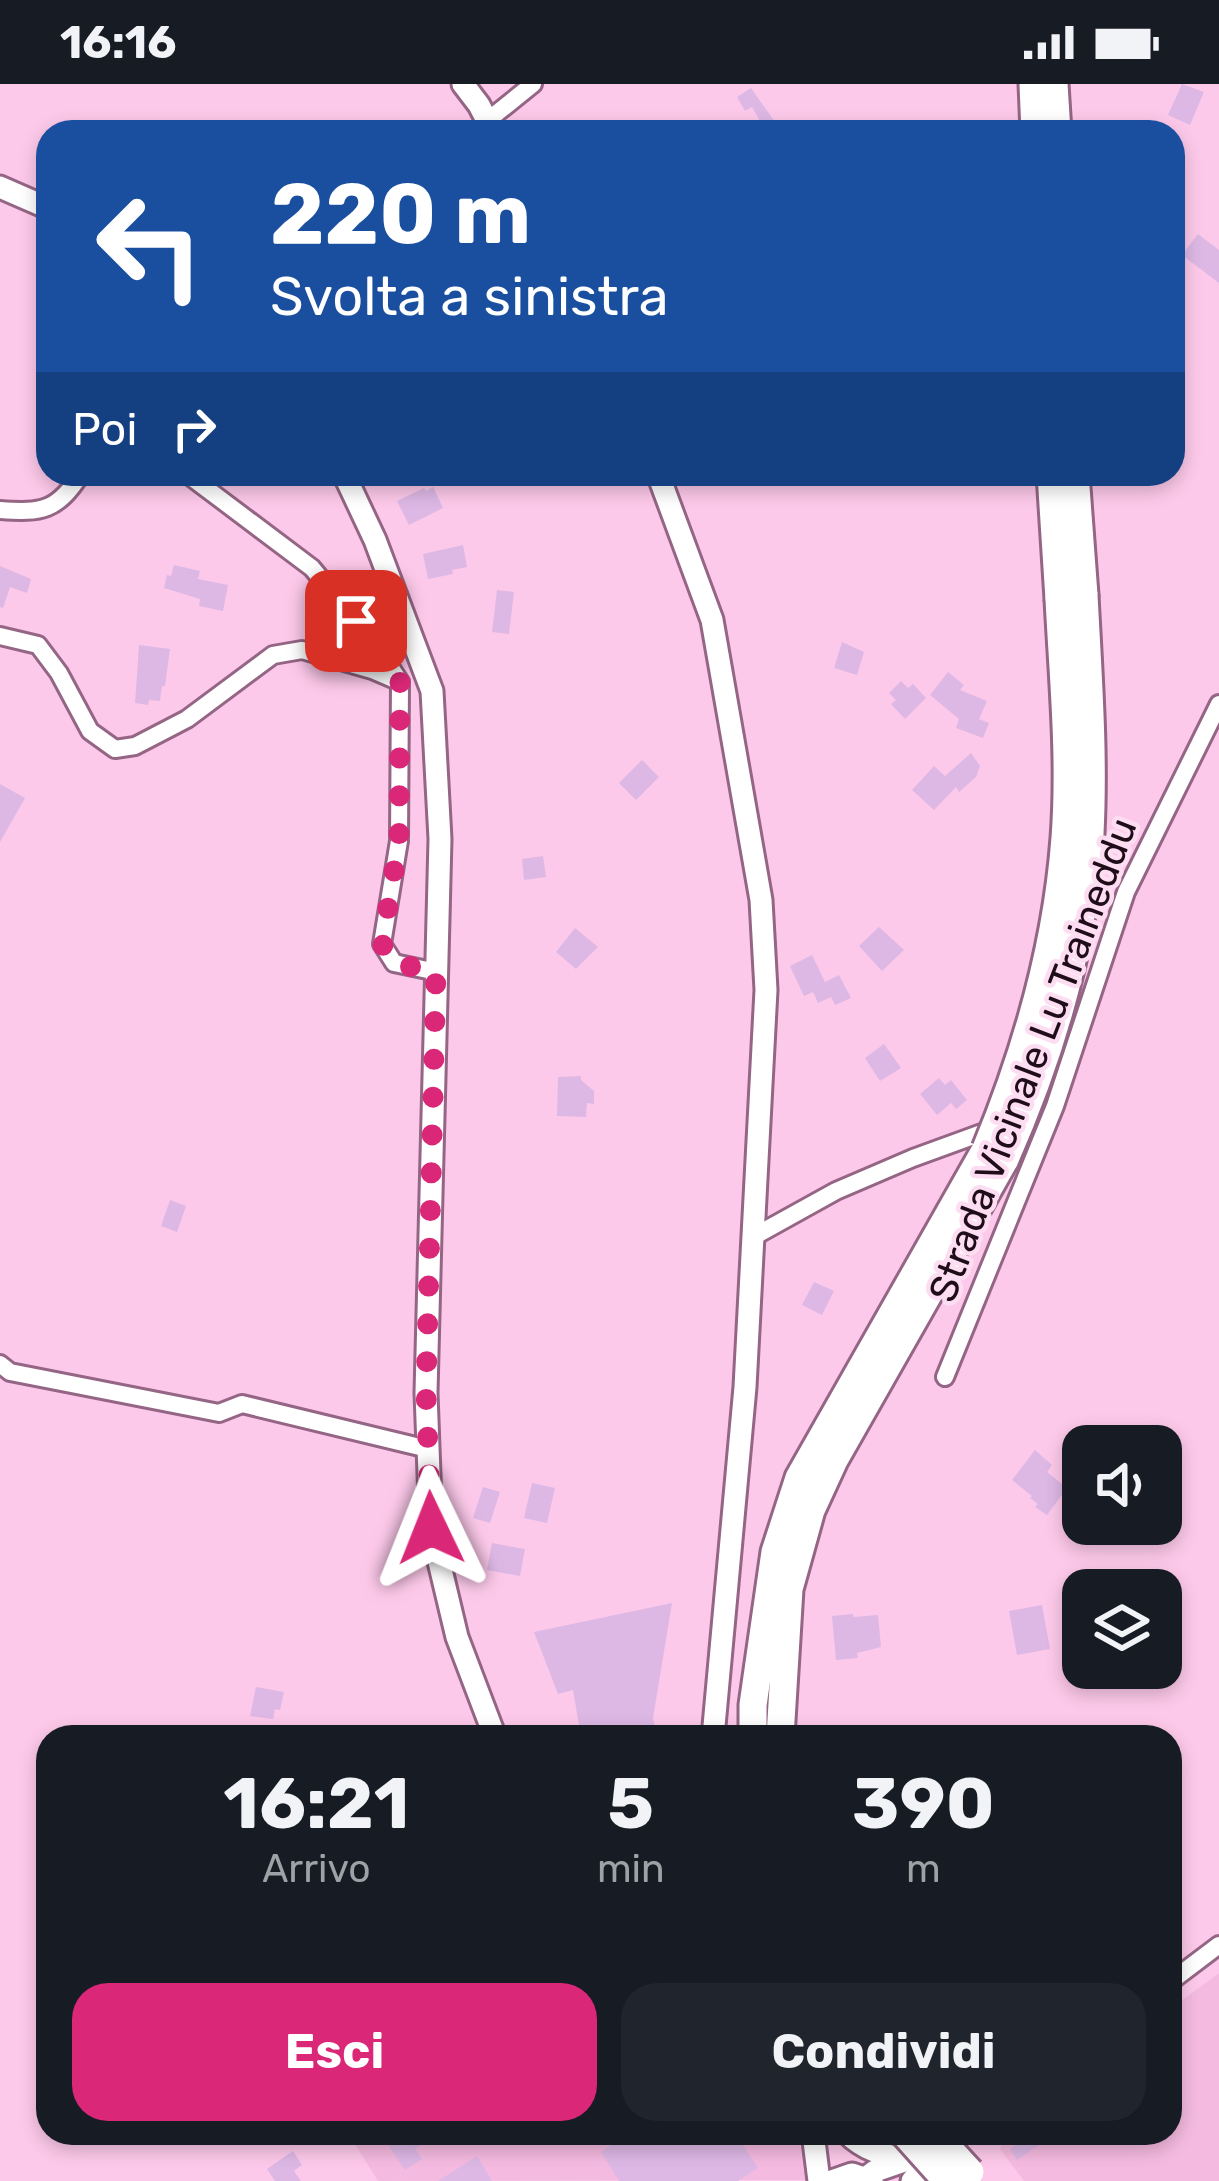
<!DOCTYPE html>
<html lang="it">
<style>
:root{--surface:#171b24;--page:#20242c;--text:#f1f3f6;--muted:#9ea1a6;--accent:#db2777}
body{margin:0;font-family:Rubik,sans-serif;background:var(--page);color:var(--text);height:100vh;display:flex;flex-direction:column;font-size:45px;white-space:nowrap}
*{box-sizing:border-box;margin:0}
p{font-size:39px;color:var(--muted)}
.icon{flex:none;width:66px;height:66px;fill:none;stroke:currentColor;stroke-width:2;stroke-linecap:round;stroke-linejoin:round}
.map{position:relative;flex:1;overflow:hidden}
.panel{position:absolute;left:36px;top:1641px;width:1146px;height:420px;display:flex;flex-direction:column;background:var(--surface);border-radius:36px;box-shadow:0 6px 18px #0003}
.panel>*{flex:none}
.guide{position:absolute;left:36px;top:36px;width:1149px;height:366px;border-radius:36px;box-shadow:0 6px 18px #0003;background:#1a4fa0;color:#fff;overflow:hidden}
.tools{position:absolute;left:1062px;top:1341px;display:grid;gap:24px}
.tools a{display:grid;place-items:center;width:120px;height:120px;border-radius:24px;background:var(--surface);box-shadow:0 6px 18px #0003;font-size:60px}
.pin{position:absolute;display:grid;place-items:center;width:102px;height:102px;color:#fff;margin:-51px;border-radius:24px;box-shadow:0 6px 18px #0006}
.me{position:absolute;width:132px;margin:-66px;rotate:358deg;stroke-linejoin:round;filter:drop-shadow(0 0 9px #0008)}
.turn{display:flex;align-items:center;gap:42px;height:252px;padding:0 36px;font-size:54px}
.turn .icon{width:156px;height:156px;stroke-width:2.5}
.turn b{display:block;font-size:84px;line-height:102px}
.then{display:flex;align-items:center;height:114px;padding:0 36px;background:#0003;gap:24px;font-size:45px}
.eta{display:flex;justify-content:space-evenly;align-items:center;height:204px;text-align:center}
.eta b{font-size:72px;font-weight:700;line-height:84px}
.primary-button{display:flex;gap:24px;margin-top:auto;padding:24px 36px}
.primary-button a{flex:1;height:138px;border-radius:36px;background:var(--accent);color:#fff;font-size:48px;font-weight:700;line-height:138px;text-align:center}
.primary-button a+a{background:var(--page);color:var(--text)}
.status{display:flex;justify-content:space-between;align-items:center;height:84px;padding:0 60px;background:var(--surface);direction:ltr}
.status svg{height:33px;fill:currentColor}
.map>svg:first-child{display:block}
.built{fill:#f5bae0}
.building{fill:#ddb8e5}
.lines{fill:none;stroke-linecap:round;stroke-linejoin:round}
.minor-casing{stroke:#946584;stroke-width:22}
.tertiary-casing{stroke:#946584;stroke-width:27}
.trunk-casing{stroke:#946584;stroke-width:33}
.minor{stroke:#fff;stroke-width:16}
.tertiary{stroke:#fff;stroke-width:21}
.trunk{stroke:#fff;stroke-width:27}
.trunk-bridge-casing{stroke:#946584;stroke-width:33;stroke-linecap:butt}
.trunk-bridge{stroke:#fff;stroke-width:27}
.route{stroke:#db2777;stroke-width:21;stroke-dasharray:0 37.8}
.labels{text-anchor:middle;dominant-baseline:central;stroke-width:9;stroke-linejoin:round;paint-order:stroke}
.street-label{font-size:39px;fill:#1f0d19;stroke:#fdddf1}
</style>
<div class="status"><b>16:16</b><svg viewBox="0 0 49 12"><path d="M0 12V9h3v3zM5 12V6h3v6zM10 12V3h3v9zM15 12V0h3v12zM26 1h20v11H26zM47 4h2v5h-2z"/></svg></div>
<div class="map">
<svg width="1219" height="2097" viewBox="0 0 1219 2097">
<rect width="100%" height="100%" fill="#fdc9ea"/>
<g class="built">
<polygon points="1219,1889 1219,2097 1024,2097 1000,2065 1006,2049 1170,2049 1170,1925"/>
<polygon points="348,2049 799,2049 805,2096 378,2097"/>
</g>
<g class="building">
<polygon points="1182,0 1204,8 1190,41 1168,31"/>
<polygon points="751,4 775,38 764,44 752,23 745,27 737,13"/>
<polygon points="1198,150 1219,166 1219,199 1182,171"/>
<polygon points="433,403 443,424 409,441 397,417 424,404 426,407"/>
<polygon points="463,461 467,483 452,486 453,490 428,495 423,470"/>
<polygon points="174,481 200,487 198,495 228,501 223,527 199,522 200,515 164,504 167,491 171,492"/>
<polygon points="0,482 31,495 27,509 10,503 3,524 0,523"/>
<polygon points="497,506 514,508 509,550 492,548"/>
<polygon points="842,558 864,568 857,591 834,584"/>
<polygon points="139,561 170,565 165,602 162,602 160,617 149,616 148,621 135,619"/>
<polygon points="948,588 964,601 960,606 987,617 979,635 989,639 983,654 956,644 959,635 930,611"/>
<polygon points="901,597 908,604 913,600 926,614 905,635 891,620 896,616 889,609"/>
<polygon points="971,669 980,682 976,693 959,708 956,703 934,726 912,706 934,682 945,692"/>
<polygon points="642,676 659,693 636,716 619,699"/>
<polygon points="0,700 25,714 0,758"/>
<polygon points="543,772 546,793 524,796 522,775"/>
<polygon points="879,843 904,866 882,887 859,862"/>
<polygon points="575,844 598,863 576,885 556,868"/>
<polygon points="812,871 825,898 839,891 851,914 835,921 831,913 818,919 813,908 804,912 790,882"/>
<polygon points="884,960 901,984 880,997 865,974"/>
<polygon points="581,992 581,996 594,1007 594,1020 587,1019 586,1033 557,1032 558,993"/>
<polygon points="939,994 945,1001 951,996 967,1016 956,1025 951,1019 937,1031 920,1010"/>
<polygon points="170,1116 186,1122 177,1148 161,1142"/>
<polygon points="814,1198 834,1207 822,1231 802,1221"/>
<polygon points="1035,1366 1052,1381 1047,1388 1067,1404 1047,1431 1035,1423 1038,1420 1030,1414 1032,1412 1012,1396"/>
<polygon points="532,1399 555,1404 547,1439 524,1434"/>
<polygon points="483,1403 500,1408 490,1439 473,1434"/>
<polygon points="492,1459 525,1465 520,1492 487,1486"/>
<polygon points="672,1519 653,1634 657,1653 581,1653 573,1606 558,1610 534,1548"/>
<polygon points="1042,1521 1050,1565 1017,1571 1009,1527"/>
<polygon points="853,1530 853,1533 878,1531 881,1563 857,1569 858,1574 836,1576 832,1532"/>
<polygon points="256,1603 284,1608 280,1626 275,1625 273,1635 250,1632"/>
<polygon points="380,2049 438,2049 415,2065 422,2075 405,2086"/>
<polygon points="630,2049 735,2049 758,2084 738,2097 619,2097 601,2068"/>
<polygon points="1034,2049 1057,2049 1017,2076 1010,2065"/>
<polygon points="293,2067 302,2081 294,2087 301,2097 275,2097 267,2085"/>
<polygon points="477,2072 492,2097 438,2097"/>
</g>
<g class="lines">
<defs>
<g id="minor">
<polyline points="487,37 533,0"/>
<polyline points="187,390 312,484 377,563 400,598 399,757 382,860 394,879 437,888"/>
<path d="M0,426C42,429 57,427 81,390"/>
<polyline points="0,552 38,561 59,589 90,647 115,665 135,662 187,635 273,571 302,566 372,586 400,598"/>
<polyline points="753,1153 836,1107 913,1074 998,1043"/>
<polyline points="0,1280 10,1288 219,1329 242,1320 428,1365"/>
<polyline points="945,1293 1055,1022 1126,808 1219,620"/>
<polyline points="1170,1898 1219,1861"/>
</g>
<g id="tertiary">
<polyline points="463,0 479,21 493,48"/>
<polyline points="0,103 48,124"/>
<polyline points="344,390 375,456 432,607 440,755 426,1309 431,1444 457,1553 495,1653"/>
<polyline points="658,390 712,536 761,816 766,906 745,1303 713,1653"/>
<polyline points="813,2049 819,2097"/>
<path d="M847,2049C864,2066 881,2070 904,2075"/>
<polyline points="867,2093 875,2087 933,2067"/>
<polyline points="832,2097 852,2090 872,2097"/>
<polyline points="912,2097 940,2065 962,2049"/>
</g>
<g id="trunk">
<polyline points="1033,0 1035,48"/>
<polyline points="1054,0 1057,48"/>
<polyline points="1051,390 1059,515"/>
<polyline points="1075,390 1084,511"/>
<polyline points="753,1653 753,1621 775,1468 799,1394 986,1065"/>
<polyline points="780,1653 789,1505 811,1426 834,1376 1005,1075"/>
</g>
</defs>
<use href="#minor" class="minor-casing"/>
<use href="#tertiary" class="tertiary-casing"/>
<use href="#trunk" class="trunk-casing"/>
<use href="#minor" class="minor"/>
<use href="#tertiary" class="tertiary"/>
<use href="#trunk" class="trunk"/>
<defs>
<g id="trunk-bridge">
<path d="M986,1065C1027,966 1057,861 1065,754C1071,675 1063,594 1059,515"/>
<path d="M1005,1075C1051,971 1084,863 1090,749C1094,670 1088,590 1084,511"/>
<polyline points="904,2049 947,2097"/>
<polyline points="934,2049 970,2088"/>
</g>
</defs>
<use href="#trunk-bridge" class="trunk-bridge-casing"/>
<use href="#trunk-bridge" class="trunk-bridge"/>
</g>
<g class="lines">
<polyline class="route" points="356,537 400,598 399,757 382,860 394,879 436,888 426,1309 431,1444"/>
</g>
<g class="labels">
<g class="street-label">
<text transform="translate(1033 976) rotate(-69)">Strada Vicinale Lu Traineddu</text>
</g>
</g>
</svg>
<div class="tools">
<a><svg class="icon" aria-label="sound" viewBox="0 0 24 24"><path d="M4 9h4l5-4v14l-5-4H4zM17 9q2 3 0 6"/></svg></a>
<a><svg class="icon" aria-label="layers" viewBox="0 0 24 24"><path d="M12 4l9 5-9 5-9-5zM3 14l9 5 9-5"/></svg></a>
</div>
<div class="pin" style="left:356px;top:537px;background:#d93025"><svg class="icon" aria-label="arrive" viewBox="0 0 24 24"><path d="M6 21V4h12l-3 4 3 4H6"/></svg></div>
<svg class="me" style="left:431px;top:1444px" viewBox="-20 -20 40 40"><path d="M0-17L14 15 0 8-14 15z" fill="#db2777" stroke="#fff" stroke-width="4"/></svg>
<div class="guide">
<div class="turn"><svg class="icon" aria-label="left" viewBox="0 0 24 24"><path d="M17 20v-9H6M10 6l-5 5 5 5"/></svg><div><b>220 m</b>Svolta a sinistra</div></div>
<div class="then">Poi<svg class="icon" aria-label="right" viewBox="0 0 24 24"><path d="M7 20v-9h11M14 6l5 5-5 5"/></svg></div>
</div>
<section class="panel">
<div class="eta">
<div><b>16:21</b><p>Arrivo</p></div>
<div><b>5</b><p>min</p></div>
<div><b>390</b><p>m</p></div>
</div>
<div class="primary-button"><a>Esci</a><a>Condividi</a></div>
</section>
</div>
